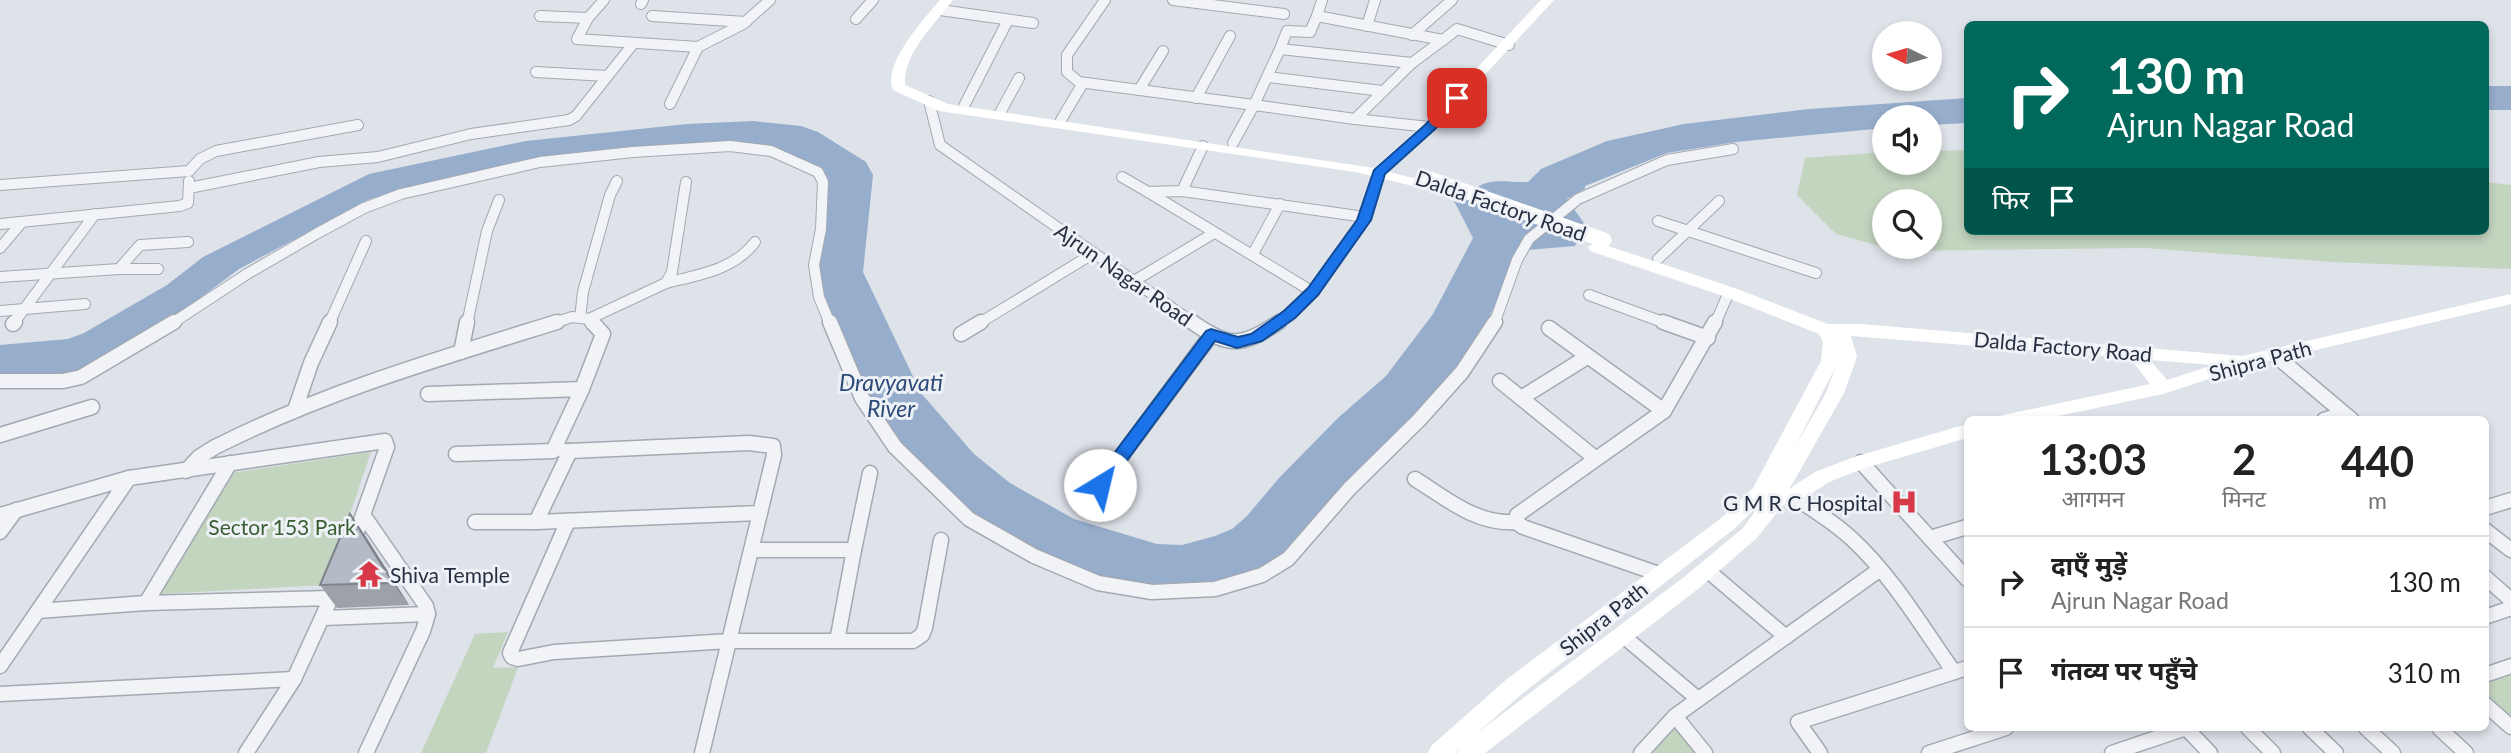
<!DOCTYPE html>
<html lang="hi">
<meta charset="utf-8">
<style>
:root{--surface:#fff;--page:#f2f2f2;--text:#222;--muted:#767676;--line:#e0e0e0}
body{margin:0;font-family:Lato,"Noto Sans Devanagari",sans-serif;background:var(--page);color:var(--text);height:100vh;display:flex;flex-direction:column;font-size:26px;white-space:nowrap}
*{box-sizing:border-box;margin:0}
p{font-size:23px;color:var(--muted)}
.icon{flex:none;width:38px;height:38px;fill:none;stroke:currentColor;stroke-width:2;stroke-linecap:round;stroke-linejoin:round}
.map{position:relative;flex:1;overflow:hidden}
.details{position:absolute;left:1964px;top:416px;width:525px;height:315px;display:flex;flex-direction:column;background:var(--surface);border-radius:10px;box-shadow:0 4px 10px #0003}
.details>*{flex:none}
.top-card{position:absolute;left:1964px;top:21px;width:525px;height:214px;border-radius:10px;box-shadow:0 4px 10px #0003;background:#00695c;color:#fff;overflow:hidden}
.needle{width:46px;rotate:275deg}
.fabs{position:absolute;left:1872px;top:21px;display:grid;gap:14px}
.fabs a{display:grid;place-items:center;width:70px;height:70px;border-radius:50%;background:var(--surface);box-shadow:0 4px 10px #0003;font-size:35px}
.pin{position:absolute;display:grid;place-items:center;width:60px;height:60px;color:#fff;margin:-30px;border-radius:14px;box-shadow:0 4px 10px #0006}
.me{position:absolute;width:77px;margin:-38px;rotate:36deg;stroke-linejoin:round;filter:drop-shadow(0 0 5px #0008)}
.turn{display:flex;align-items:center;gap:24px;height:147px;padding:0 28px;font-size:32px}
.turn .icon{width:91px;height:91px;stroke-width:2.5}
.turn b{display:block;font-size:49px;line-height:60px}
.then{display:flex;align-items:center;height:66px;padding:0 28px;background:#0003;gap:14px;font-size:26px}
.eta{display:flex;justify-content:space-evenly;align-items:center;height:119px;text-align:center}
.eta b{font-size:42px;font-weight:700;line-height:49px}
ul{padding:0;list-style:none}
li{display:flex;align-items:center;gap:21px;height:91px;padding:0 28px;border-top:2px solid var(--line)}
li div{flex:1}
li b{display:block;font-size:26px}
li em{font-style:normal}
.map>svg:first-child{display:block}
.green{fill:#c3d4bf;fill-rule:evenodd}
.water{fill:#96adcc}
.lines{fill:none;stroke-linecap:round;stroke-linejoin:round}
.street-far1-casing{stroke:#a3a9b3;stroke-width:12}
.street-casing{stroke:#a3a9b3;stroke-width:17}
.street-far1{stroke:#f1f3f7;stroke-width:10}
.street{stroke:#f1f3f7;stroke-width:14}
.secondary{fill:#fff;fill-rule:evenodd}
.secondary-bridge{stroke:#fff;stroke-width:15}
.wall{fill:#9ca1aa}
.shaded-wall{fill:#7f838b}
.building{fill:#b5bbc6;stroke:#7f838b;stroke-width:2}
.route{fill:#1a73e8;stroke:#114b97;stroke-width:2}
.labels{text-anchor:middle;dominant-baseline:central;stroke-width:6;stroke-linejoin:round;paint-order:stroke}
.street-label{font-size:21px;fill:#262f41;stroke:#eef1f6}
.poi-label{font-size:21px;fill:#262f41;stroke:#eef1f6;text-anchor:end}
.park-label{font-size:21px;fill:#385e32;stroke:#eef1f6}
.water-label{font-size:23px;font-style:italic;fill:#2d4b78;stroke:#eef1f6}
</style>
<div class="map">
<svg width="2511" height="753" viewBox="0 0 2511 753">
<rect width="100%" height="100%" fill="#dee2e9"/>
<g class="green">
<path d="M1967,150V231H2485V182L2511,185V269L2332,262L2145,248L1898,251L1836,234L1797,195L1805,158L1885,152V163H1930V151ZM1885,201H1930V247H1885Z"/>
<polygon points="371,452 326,585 160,594 231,473"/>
<polygon points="508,632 493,668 518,667 486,753 421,753 475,634"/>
<polygon points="2511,659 2511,727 2485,703 2485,667"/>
<polygon points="1675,716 1707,753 1634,753"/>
</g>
<g class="water">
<rect x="2485" y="86" width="26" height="24"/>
<path d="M1967,98V123L1930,125V117H1885V128L1736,142L1667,153L1585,186V189L1567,199L1586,226L1575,246L1515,251L1497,302L1473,347L1445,386L1357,470L1280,558L1231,582L1163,591L1086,576L972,517L866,410L813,283L824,183L780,153L728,146L522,165L370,199L239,269L188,307L75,372L0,378V345L68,339L84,333L167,285L203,257L369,174L526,141L687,124L753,121L801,126L818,132L866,162L873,175L863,272L921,393L974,454L1010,483L1074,519L1157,544L1182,545L1215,536L1232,529L1247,516L1279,478L1339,417L1386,376L1433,314L1473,238L1454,201H1461C1486,175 1495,182 1528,182L1541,169L1607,141L1684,124L1809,109Z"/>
</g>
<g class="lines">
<defs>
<g id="street-far1">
<polyline points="1105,0 1067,55 1067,72 1079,82 1254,105"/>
<polyline points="1173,0 1284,14"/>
<polyline points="641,4 643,0"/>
<polyline points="940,10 1033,23"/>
<polyline points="540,16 588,18 604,0"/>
<polyline points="652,16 746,22"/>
<polyline points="1317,16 1322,0"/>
<polyline points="588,18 577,39 698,47 743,24 770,0"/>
<polyline points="856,19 873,0"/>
<polyline points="1367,26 1375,0"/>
<polyline points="1412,35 1452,0"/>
<polyline points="1443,40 1457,29 1509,45"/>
<polygon points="1280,49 1412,63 1355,119 1254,105"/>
<polyline points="1280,49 1287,31 1310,32 1317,16 1443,40 1412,63"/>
<polyline points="536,72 607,76"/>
<polyline points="1268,77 1382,91"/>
<polyline points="1139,90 1163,51"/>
<polyline points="1196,98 1230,36"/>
<polyline points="929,101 940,145 1195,324"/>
<polyline points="670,104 698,47"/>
<polyline points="964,106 1008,20"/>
<polyline points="1001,111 1019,78"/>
<polyline points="1355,119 1429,127"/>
<polyline points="1061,120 1083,83"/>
<polyline points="1233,143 1254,105"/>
<polyline points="1122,177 1148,192"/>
<polyline points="0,185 189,171 200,159 216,151 358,125"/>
<polyline points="189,188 319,162 378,157 471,134 569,120 576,116 633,44"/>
<polyline points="1182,191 1203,146"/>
<polyline points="1658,221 1816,273"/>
<polyline points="0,224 180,206 188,203 189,181"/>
<polyline points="0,248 22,222"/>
<polyline points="1253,254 1280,204"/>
<polyline points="1658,259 1719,201"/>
<polyline points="119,269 158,269"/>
<polyline points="0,277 119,269 140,245 188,242"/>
<polyline points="1134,281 1214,233"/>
<path d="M666,283C698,275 734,270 755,242"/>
<polyline points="1313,292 1148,192 1182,191 1365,217"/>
<polyline points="1589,295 1668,324"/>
<polyline points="0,311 85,304"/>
<polyline points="580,318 583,292 610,195 617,181"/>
<polyline points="589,319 666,283 672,272 686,182"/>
<polyline points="13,324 95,214"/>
<polyline points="171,324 247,274 316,234 364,208 401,194 540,162 633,152 730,146 771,151 818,172 823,182 821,229 814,265 819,297 830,324"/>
<polyline points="329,324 366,241"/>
<polyline points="467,324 487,231 499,200"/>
<polyline points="551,324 572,317 589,319 593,324"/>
<polyline points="978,324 1094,253"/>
<polyline points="1276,324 1313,292 1364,220 1379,172"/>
<polyline points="1494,324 1517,260 1529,239 1578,199 1667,160 1733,149"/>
<polyline points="1715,324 1729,292"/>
</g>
<g id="street">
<polyline points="830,322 862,398 895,447 969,519 1034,556 1098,583 1152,592 1215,589 1262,575 1288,559 1349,489 1419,420 1462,372 1495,322"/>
<path d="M1192,322C1230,348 1241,347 1279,322"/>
<polyline points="1663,322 1708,338"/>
<polyline points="13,324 15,322"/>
<polyline points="1549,328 1664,411"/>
<polyline points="961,334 981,322"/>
<polyline points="461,352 467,322"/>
<polyline points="2275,355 2352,420"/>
<polyline points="1587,357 1521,398 1595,458"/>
<polyline points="0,381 63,381 81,377 174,322"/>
<polyline points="1500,381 1521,398"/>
<polyline points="428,394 582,389 603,334 592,322"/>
<polyline points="295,410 311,363 330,322"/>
<polyline points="2324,420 2344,414"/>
<polyline points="0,435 92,407"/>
<polyline points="456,454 553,451 582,389"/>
<polyline points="1861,462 1967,579"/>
<path d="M186,471L199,457L215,447C324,392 441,358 557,322"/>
<polyline points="129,478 385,441 387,447 353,543"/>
<path d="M1415,479C1447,499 1477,525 1516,522"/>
<polyline points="1100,485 1211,335"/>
<path d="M1791,495C1812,509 1834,522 1852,539C1893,577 1922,627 1954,672"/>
<polyline points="2485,508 2511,500"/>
<polyline points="0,515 129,478 0,666"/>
<polyline points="364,516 426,606 428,614 423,631 366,753"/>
<polyline points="568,521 510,653 512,657 518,659 554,652 729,641 760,513"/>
<polyline points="475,522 536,522 570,451 564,451"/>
<polyline points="536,522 760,513 774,455 773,446 749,443 570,451"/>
<polyline points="2485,530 2511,550"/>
<polyline points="0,532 16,510"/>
<polyline points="1930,538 1967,527"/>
<polyline points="753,550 854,550 837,641"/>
<polyline points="854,550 870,473"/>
<polyline points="1707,570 1786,637"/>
<polyline points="1659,574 1523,527 1516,522 1517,515 1664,411 1715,322"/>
<polyline points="2485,577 2511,600"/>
<polyline points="146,603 230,463"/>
<polyline points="38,611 146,603 331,598 294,679 246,753"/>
<polyline points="2485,617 2511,608"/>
<polyline points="323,618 428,614"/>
<polyline points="1622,635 1698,699"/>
<polyline points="2485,675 2511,666"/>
<polyline points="0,694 294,679"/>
<polyline points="2485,704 2511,727"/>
<polyline points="1675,716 1705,753"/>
<polyline points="2186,728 2210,753"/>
<polyline points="2248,728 2273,753"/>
<polyline points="2310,728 2336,753"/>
<polyline points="2366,728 2393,753"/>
<polyline points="2439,728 2466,753"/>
<polyline points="702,753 729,641 913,641 922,635 925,628 941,540"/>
<polyline points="1641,753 1675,716 1879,570"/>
<polyline points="1820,753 1798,722 1967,668"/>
<polyline points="1929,753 2006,728"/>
<polyline points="2112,753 2186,728"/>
</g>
</defs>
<use href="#street-far1" class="street-far1-casing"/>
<use href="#street" class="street-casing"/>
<use href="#street-far1" class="street-far1"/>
<use href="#street" class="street"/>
<g class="secondary">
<path d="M940,0H953C935,24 903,53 905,85L948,104L1374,168L1424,124L1541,0H1554L1434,130L1388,172L1426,181L1428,184L1426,187L1421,188L1355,172L939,111L893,90C882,64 924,19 940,0Z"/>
<path d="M1596,242L1735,288L1828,324H1861L2242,356L2511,294V304L2252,365L2163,394L2039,420H1999L2002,415L2008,414L2150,384L2130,358L1851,336L1857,357L1844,393L1790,488L1815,472L1854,457L1967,424V438L1865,468L1829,482L1806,497L1783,505L1757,538L1698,589L1485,753H1457L1458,750L1455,753H1428L1431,746L1507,679L1720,519L1753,488L1821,361L1823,342L1819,334L1723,296L1590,251L1588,247ZM2150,360L2213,365L2167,380ZM1835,368L1826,393L1795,447ZM1762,502L1743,528L1684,577L1477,733L1523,693L1734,529Z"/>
</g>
<polyline class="secondary-bridge" points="1427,178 1604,240"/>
</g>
<polygon class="wall" points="350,514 366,537 409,605 337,608 320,585"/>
<polygon class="shaded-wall" points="350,514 366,537 409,605 393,583"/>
<polygon class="building" points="350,514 393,583 320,585"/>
<polygon class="route" points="1457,94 1464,98 1462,101 1434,130 1385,174 1371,220 1318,295 1295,318 1262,341 1237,348 1215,341 1106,489 1094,489 1091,485 1094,480 1206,331 1211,329 1238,337 1251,334 1284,311 1308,288 1357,220 1374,170 1425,125 1453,95"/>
<defs>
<symbol id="hospital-bare" viewBox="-9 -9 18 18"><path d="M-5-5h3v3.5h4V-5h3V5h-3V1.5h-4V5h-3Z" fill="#d83949" stroke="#eef1f6" stroke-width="2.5" paint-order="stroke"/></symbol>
<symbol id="temple-bare" viewBox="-9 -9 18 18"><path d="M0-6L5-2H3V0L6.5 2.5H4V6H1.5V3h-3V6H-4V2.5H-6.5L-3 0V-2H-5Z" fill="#d83949" stroke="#eef1f6" stroke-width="2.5" paint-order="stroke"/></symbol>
</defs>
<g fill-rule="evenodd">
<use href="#hospital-bare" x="1885" y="483" width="38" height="38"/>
<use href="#temple-bare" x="350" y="555" width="38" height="38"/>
</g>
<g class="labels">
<g class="street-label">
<text transform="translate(1501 205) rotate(19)">Dalda Factory Road</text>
<text transform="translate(1124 274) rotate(35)">Ajrun Nagar Road</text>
<text transform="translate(2063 346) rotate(5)">Dalda Factory Road</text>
<text transform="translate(2260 360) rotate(-15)">Shipra Path</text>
<text transform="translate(1603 618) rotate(-38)">Shipra Path</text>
</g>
<g class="poi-label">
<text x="1883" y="502">G M R C Hospital</text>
<text x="390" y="574" text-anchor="start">Shiva Temple</text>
</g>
<g class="park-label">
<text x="282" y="526">Sector 153 Park</text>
</g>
<g class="water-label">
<text x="891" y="382">Dravyavati<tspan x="891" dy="26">River</tspan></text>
</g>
</g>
</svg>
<div class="fabs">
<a><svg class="needle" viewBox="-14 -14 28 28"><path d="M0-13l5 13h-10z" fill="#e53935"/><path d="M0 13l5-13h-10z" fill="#767676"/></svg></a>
<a><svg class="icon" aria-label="sound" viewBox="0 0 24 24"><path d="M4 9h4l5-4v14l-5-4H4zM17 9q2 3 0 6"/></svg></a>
<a><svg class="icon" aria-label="search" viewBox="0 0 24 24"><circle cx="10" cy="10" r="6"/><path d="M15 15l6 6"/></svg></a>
</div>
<div class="pin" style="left:1457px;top:98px;background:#d93025"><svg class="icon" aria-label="arrive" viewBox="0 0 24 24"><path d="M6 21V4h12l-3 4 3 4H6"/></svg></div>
<svg class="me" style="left:1100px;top:485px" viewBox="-20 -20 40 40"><circle r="19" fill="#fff"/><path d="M0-13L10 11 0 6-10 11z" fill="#1a73e8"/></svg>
<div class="top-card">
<div class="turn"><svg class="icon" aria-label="right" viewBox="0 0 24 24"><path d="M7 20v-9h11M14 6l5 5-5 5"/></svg><div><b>130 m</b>Ajrun Nagar Road</div></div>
<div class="then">फिर<svg class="icon" aria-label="arrive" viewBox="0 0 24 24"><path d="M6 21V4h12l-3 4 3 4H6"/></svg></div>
</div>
<section class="details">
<div class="eta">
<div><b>13:03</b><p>आगमन</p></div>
<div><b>2</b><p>मिनट</p></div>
<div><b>440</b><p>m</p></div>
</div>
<ul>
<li><svg class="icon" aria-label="right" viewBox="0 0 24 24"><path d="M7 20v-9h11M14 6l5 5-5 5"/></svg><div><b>दाएँ मुड़ें</b><p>Ajrun Nagar Road</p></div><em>130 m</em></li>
<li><svg class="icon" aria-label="arrive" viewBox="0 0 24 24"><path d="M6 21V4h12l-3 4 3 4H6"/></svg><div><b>गंतव्य पर पहुँचे</b></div><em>310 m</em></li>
</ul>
</section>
</div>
